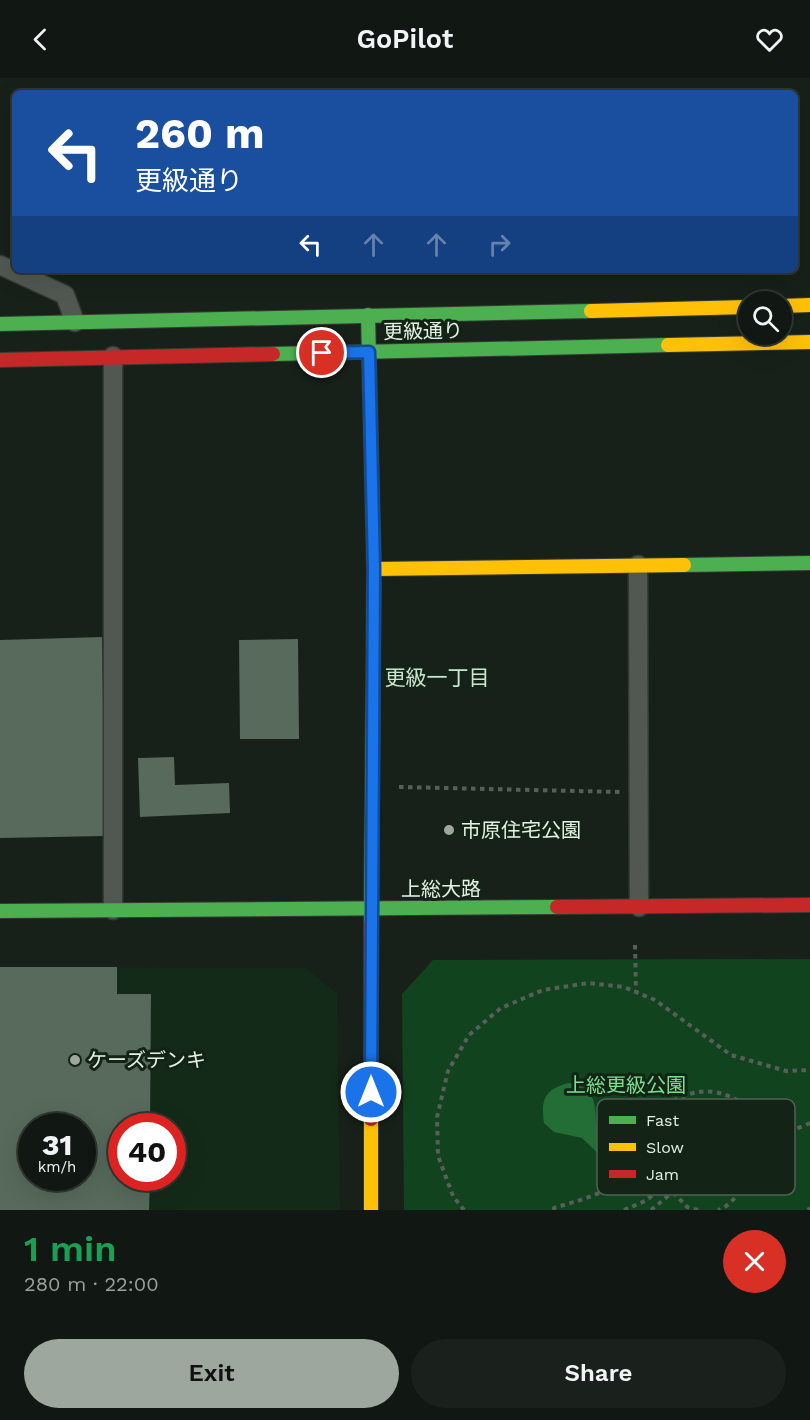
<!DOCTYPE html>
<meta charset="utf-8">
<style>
:root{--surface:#111813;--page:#1a211c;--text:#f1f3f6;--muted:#9ca0a0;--line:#303733;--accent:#9da79e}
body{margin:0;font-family:"Work Sans","Noto Sans JP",sans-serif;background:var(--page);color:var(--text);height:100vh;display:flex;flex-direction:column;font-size:22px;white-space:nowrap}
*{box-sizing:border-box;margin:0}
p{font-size:20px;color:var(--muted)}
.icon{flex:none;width:33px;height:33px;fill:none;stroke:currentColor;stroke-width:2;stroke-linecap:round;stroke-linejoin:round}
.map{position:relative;height:1132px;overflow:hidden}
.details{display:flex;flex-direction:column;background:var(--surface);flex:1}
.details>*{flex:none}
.hud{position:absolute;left:12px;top:12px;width:786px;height:183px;border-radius:9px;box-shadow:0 6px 24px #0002,0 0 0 2px var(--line);background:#1a4fa0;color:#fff;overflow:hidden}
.tools{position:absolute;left:738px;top:213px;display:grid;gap:12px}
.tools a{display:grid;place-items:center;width:54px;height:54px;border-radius:50%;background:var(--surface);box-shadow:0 6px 24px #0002,0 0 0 2px var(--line);font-size:30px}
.speed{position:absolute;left:18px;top:1035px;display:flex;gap:12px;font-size:30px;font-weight:700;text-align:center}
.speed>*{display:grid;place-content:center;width:78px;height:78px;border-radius:50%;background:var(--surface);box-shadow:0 6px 24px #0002,0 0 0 2px var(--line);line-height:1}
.speed small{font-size:15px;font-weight:400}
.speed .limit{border:9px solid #d22;background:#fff;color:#111}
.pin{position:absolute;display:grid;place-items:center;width:51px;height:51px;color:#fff;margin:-26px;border:3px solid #fff;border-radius:50%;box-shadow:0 2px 6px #0007}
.me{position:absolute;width:66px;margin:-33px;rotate:0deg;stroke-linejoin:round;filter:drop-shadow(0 0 4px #0008)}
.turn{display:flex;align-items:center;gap:21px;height:126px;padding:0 24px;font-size:27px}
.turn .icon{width:78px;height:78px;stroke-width:2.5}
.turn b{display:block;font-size:42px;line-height:51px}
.lanes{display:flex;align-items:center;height:57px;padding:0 24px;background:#0003;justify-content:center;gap:30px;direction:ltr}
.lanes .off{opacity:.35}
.round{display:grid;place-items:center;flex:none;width:63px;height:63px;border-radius:32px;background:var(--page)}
.summary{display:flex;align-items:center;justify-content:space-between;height:102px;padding:0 24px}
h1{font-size:36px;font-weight:600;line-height:45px;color:#1e9e55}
.action{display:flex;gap:12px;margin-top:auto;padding:12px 24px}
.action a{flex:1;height:69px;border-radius:36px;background:var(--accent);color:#111;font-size:24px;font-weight:600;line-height:69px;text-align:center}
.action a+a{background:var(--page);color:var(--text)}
header{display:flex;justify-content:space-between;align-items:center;height:78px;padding:0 24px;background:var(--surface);font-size:27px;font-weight:600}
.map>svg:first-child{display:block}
.built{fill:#142a18;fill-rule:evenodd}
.green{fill:#12431f}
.water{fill:#236d36}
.building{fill:#576a5b;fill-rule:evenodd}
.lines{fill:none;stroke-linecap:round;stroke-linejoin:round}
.street-casing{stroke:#343b36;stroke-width:21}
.fast-casing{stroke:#343b36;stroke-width:16}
.slow-casing{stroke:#343b36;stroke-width:16}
.jam-casing{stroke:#343b36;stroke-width:16}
.path{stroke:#585e59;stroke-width:4;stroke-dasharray:4.5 4.5;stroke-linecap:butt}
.street{stroke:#515852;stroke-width:18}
.fast{stroke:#4caf50;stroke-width:14}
.slow{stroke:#ffc107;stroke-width:14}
.jam{stroke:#c62828;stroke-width:14}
.route-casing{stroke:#114b97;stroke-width:15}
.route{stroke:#1a73e8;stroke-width:10}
.poi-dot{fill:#9da79e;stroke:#132416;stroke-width:2}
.labels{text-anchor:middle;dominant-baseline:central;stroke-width:6;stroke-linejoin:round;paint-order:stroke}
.street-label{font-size:20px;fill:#e5f0e6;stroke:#132416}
.poi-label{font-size:20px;fill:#e5f0e6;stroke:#132416;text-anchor:start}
.park-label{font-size:20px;fill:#79e08c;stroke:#132416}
.neighbourhood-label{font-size:21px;fill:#cde4d0;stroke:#132416}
.key{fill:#132416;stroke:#526154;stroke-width:1.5}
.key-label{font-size:16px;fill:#e5f0e6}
</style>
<header><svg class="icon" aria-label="back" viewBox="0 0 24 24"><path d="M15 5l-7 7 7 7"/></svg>GoPilot<svg class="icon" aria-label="heart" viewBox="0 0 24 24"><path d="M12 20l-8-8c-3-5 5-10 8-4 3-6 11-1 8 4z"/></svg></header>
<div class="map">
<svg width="810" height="1132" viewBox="0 0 810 1132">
<rect width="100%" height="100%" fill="#172019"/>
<path class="built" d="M0,889L306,890L337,916L340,1132H0ZM32,1048H82V1100H32ZM122,1048H172V1100H122Z"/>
<polygon class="green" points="810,881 810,1132 404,1132 402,916 433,882"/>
<path class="water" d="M568,1005C594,1009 596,1023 596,1046L630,1081L617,1094L582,1060L554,1054L544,1045C541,1021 544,1012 568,1005Z"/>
<g class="building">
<polygon points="102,559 105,758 0,760 0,562"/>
<polygon points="298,561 299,661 240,661 239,562"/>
<polygon points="174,679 175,707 229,705 230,735 140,739 138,680"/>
<path d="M0,889H117V916H151L150,1048H122V1100H150L149,1132H0ZM32,1048H82V1100H32Z"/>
</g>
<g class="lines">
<defs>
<g id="street">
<polyline points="0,187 65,217 75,244"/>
<polyline points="638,487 639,829"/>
<polyline points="113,832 113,278"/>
</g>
<g id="fast">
<polyline points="368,237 374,491 371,845"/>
<polyline points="0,246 591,233"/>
<polyline points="273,276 668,267"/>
<polyline points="684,487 810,485"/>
<polyline points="0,833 557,829"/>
</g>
<g id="slow">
<polyline points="782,228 810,227"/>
<polyline points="591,233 748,229"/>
<polyline points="668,267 810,264"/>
<polyline points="374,491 684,487"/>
<polyline points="371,1041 371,1132"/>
</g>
<g id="jam">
<polyline points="0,282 273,276"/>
<polyline points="557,829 810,827"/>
<polyline points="371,845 371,1041"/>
</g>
</defs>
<use href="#street" class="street-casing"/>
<use href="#fast" class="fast-casing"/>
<use href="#slow" class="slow-casing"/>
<use href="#jam" class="jam-casing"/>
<g class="path">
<polyline points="399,709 621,714"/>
<polyline points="635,867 636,914"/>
<polyline points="724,1068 730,1049"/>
<polyline points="627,1094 642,1109"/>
<polyline points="620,1100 635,1115"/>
<polyline points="464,1132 453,1118 438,1078 437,1039 448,993 469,957 501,930 543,912 589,905 624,909 655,922 731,977 786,993 810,992"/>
<path d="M554,1132V1130C573,1124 596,1119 613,1107C647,1084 643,1033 681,1019C705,1009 724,1013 745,1027C757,1034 765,1044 779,1048C783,1049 789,1051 793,1051C798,1051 805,1047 810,1045"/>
<path d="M624,1132C634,1127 646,1125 653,1116C669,1095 656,1061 686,1045C693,1041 700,1039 708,1040C719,1041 725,1049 739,1050L755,1035"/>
<polyline points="651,1132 673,1114"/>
<path d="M698,1132L687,1129L673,1114C672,1107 670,1098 672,1091C677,1075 694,1062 712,1064C733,1066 750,1095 739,1114C734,1122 727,1129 718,1132"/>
<polyline points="808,1132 810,1130"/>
</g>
<use href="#street" class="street"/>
<use href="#fast" class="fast"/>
<use href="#slow" class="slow"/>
<use href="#jam" class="jam"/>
</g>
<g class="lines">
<defs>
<polyline id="route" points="322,275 369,274 374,491 371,1014"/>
</defs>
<use href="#route" class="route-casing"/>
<use href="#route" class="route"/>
</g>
<g class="poi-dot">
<circle cx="449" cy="752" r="6"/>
<circle cx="75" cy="982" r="6"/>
</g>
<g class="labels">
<g class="street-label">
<text transform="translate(423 253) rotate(-1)">更級通り</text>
<text x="441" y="811">上総大路</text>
</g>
<g class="poi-label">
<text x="461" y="752">市原住宅公園</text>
<text x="87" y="982">ケーズデンキ</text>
</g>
<g class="park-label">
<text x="626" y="1007">上総更級公園</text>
</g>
<g class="neighbourhood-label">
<text x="437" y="599">更級一丁目</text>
</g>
</g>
<rect x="597" y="1021" width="198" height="96" rx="9" class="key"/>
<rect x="609" y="1038" width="27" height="8" fill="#4caf50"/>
<rect x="609" y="1065" width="27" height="8" fill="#ffc107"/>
<rect x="609" y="1092" width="27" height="8" fill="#c62828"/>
<g class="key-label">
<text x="646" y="1048">Fast</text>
<text x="646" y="1075">Slow</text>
<text x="646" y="1102">Jam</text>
</g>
</svg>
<div class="tools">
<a><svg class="icon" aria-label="search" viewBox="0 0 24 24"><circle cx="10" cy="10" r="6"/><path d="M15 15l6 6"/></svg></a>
</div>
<div class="speed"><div>31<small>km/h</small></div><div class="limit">40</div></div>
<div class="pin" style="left:322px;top:275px;background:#d93025"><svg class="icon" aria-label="arrive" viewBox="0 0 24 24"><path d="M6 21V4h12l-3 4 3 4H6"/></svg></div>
<svg class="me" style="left:371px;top:1014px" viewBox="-20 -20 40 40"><circle r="17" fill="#1a73e8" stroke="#fff" stroke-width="3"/><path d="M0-11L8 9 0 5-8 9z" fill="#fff"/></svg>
<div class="hud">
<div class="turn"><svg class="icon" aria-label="left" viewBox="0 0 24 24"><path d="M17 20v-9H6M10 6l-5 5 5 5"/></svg><div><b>260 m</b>更級通り</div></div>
<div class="lanes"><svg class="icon" aria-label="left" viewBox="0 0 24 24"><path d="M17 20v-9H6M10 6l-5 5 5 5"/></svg><svg class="icon off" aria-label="ahead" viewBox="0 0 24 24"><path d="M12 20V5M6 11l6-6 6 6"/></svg><svg class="icon off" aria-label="ahead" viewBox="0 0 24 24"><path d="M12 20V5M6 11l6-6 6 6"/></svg><svg class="icon off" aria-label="right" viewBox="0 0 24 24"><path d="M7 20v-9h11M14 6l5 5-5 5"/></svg></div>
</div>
</div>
<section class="details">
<div class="summary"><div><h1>1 min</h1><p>280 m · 22:00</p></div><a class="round" style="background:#d93025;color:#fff"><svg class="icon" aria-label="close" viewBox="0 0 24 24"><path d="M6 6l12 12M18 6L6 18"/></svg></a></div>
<div class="action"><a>Exit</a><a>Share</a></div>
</section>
